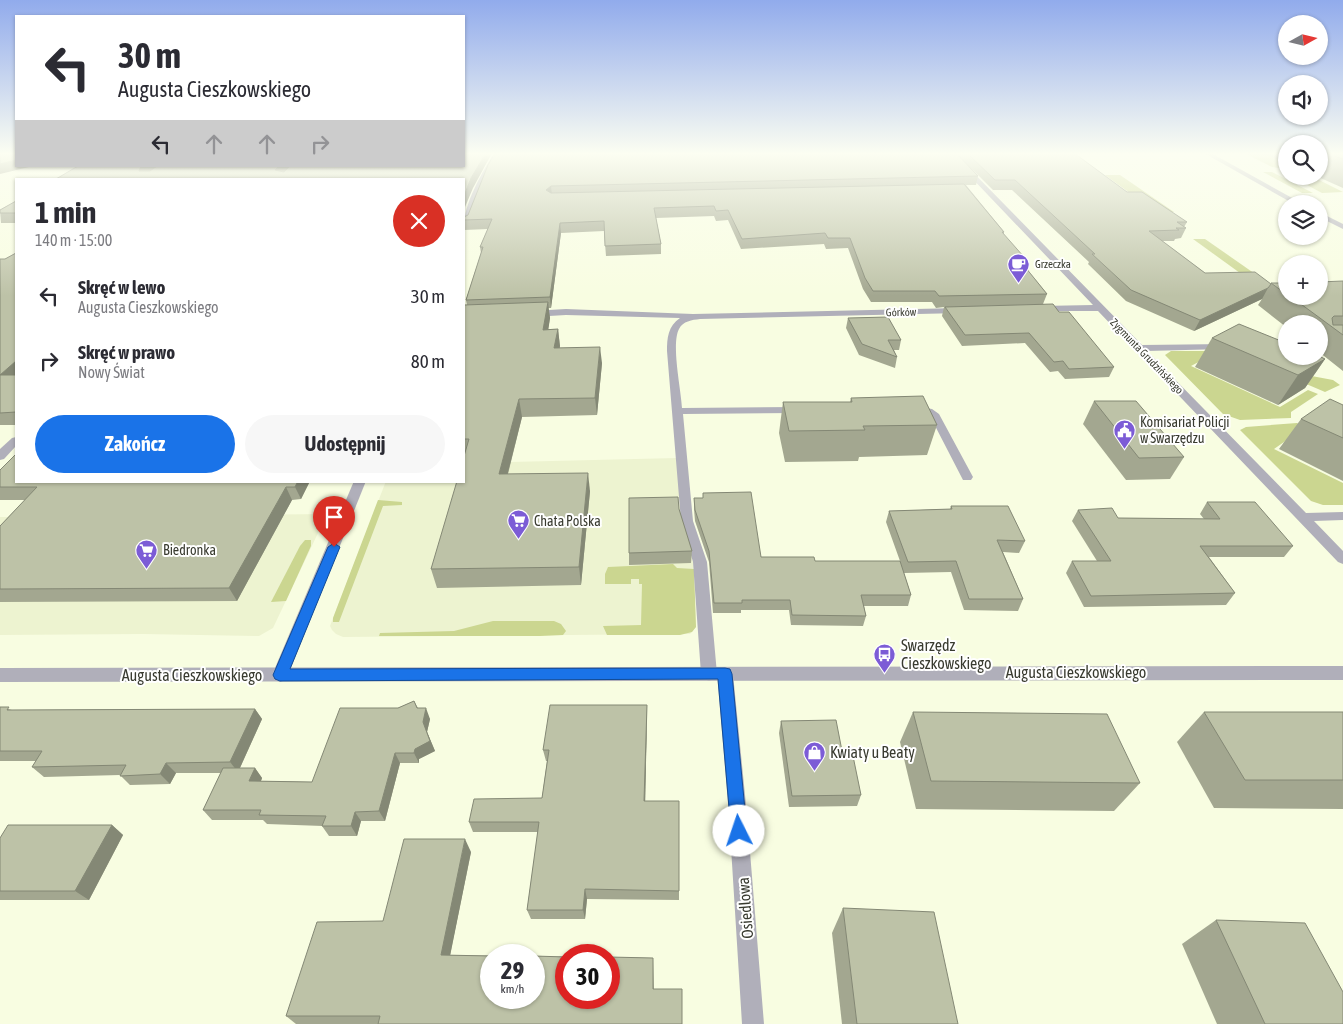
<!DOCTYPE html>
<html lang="pl">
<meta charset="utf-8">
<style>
:root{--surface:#fff;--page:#f7f7f7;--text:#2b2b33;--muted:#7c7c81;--accent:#1a73e8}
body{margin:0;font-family:"Asap Condensed",sans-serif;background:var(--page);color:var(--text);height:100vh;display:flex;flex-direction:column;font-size:19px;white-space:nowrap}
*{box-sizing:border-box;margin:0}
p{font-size:16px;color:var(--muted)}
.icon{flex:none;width:28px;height:28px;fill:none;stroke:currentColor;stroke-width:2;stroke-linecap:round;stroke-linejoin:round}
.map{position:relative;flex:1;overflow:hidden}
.panel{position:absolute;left:15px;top:178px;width:450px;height:305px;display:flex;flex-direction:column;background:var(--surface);border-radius:0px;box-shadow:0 1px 4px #0004}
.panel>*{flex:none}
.banner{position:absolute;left:15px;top:15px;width:450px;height:152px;border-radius:0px;box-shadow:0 1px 4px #0004;background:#fff;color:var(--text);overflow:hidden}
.needle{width:32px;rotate:82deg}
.buttons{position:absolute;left:1278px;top:15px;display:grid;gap:10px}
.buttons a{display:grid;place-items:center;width:50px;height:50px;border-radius:50%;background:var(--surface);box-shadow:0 1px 4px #0004;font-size:25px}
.speed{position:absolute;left:480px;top:944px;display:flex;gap:10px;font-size:25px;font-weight:700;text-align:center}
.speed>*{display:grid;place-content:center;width:65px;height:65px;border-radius:50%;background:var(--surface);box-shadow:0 1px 4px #0004;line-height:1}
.speed small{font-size:12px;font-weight:400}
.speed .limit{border:8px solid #d22;background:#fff;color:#111}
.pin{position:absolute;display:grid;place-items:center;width:42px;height:42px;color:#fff;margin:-51px -21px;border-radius:50% 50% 50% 0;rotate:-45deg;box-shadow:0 0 5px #0007}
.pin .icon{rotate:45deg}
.me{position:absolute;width:55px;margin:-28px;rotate:356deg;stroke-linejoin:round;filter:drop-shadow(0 0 4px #0008)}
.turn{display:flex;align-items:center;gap:18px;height:105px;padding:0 20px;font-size:22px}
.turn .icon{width:65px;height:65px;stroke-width:2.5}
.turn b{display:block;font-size:35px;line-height:42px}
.lanes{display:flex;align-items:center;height:48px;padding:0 20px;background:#0003;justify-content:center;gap:25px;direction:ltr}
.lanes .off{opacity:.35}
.round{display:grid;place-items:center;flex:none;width:52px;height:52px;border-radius:26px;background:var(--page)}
.summary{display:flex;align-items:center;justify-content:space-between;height:85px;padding:0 20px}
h1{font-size:30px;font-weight:700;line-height:38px}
.cta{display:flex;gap:10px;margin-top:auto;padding:10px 20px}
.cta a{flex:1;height:58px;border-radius:30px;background:var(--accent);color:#fff;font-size:20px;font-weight:700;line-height:58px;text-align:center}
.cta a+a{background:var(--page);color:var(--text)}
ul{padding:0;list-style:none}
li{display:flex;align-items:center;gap:15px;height:65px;padding:0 20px}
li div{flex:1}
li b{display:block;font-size:19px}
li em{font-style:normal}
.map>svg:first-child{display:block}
.built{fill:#edf3d0}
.green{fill:#cbd690}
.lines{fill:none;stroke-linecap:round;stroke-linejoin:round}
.minor{fill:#b0afba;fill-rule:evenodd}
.tertiary{fill:#b0afba;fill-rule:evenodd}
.wall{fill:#a3a790}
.shaded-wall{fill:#848875}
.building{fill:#bdc2a7;stroke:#848875}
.route{fill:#1a73e8;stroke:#114b97}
.labels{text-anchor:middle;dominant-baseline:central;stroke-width:4;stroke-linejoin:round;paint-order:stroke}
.far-poi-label{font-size:11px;fill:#393b30;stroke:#fff;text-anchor:start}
.far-street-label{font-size:11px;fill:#393b30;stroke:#fff}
.poi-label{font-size:14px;fill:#393b30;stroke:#fff;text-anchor:start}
.near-poi-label{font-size:16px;fill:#393b30;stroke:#fff;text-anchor:start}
.near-street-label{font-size:16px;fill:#393b30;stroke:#fff}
</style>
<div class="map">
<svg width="1343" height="1024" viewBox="0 0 1343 1024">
<rect width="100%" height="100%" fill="#f8fde1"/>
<g class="built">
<polygon points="677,458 682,523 693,563 696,627 690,634 343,637 336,634 332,630 330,626 333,618 386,481 464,481 510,462"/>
<polygon points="327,514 273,628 259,636 143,634 0,635 0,517"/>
</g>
<g class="green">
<polygon points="1244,153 1265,153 1286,162 1286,169 1272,167"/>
<polygon points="1263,172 1272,172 1313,193 1302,193"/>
<polygon points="1105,175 1120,175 1174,212 1156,212"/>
<polygon points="1290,176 1311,176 1343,192 1322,193"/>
<polygon points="1193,239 1205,239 1284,294 1269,294"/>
<polygon points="1171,351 1219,351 1191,366 1280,407 1308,390 1318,394 1291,412 1291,418 1240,420 1223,414 1165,355"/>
<polygon points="1269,368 1333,380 1340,385 1325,392"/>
<polygon points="1297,423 1304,428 1274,449 1343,483 1343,505 1323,505 1311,501 1240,430 1246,427"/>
<polygon points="378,500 402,502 402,505 383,506 339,622 333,622 333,618"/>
<polygon points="305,540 311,540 311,546 286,601 271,602 300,546"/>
<polygon points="673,564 677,568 694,569 696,627 692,632 680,635 607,635 603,626 641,625 642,584 639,584 639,579 631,579 631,584 605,584 605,574 608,567"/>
<polygon points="493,621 554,621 561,624 566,631 563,635 540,636 379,636 380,633 454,631"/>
</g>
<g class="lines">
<g class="minor">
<path d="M494,153H500L488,173L468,224L464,226C464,203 482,173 494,153Z"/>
<polygon points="948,153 954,153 1142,345 1227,344 1227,348 1224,349 1147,351 1306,513 1343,512 1343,520 1314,521 1343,551 1343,564 1338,562 1098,311 1038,311 1037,309 1041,306 1093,305"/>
<polygon points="1204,153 1211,153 1303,204 1294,204"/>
<polygon points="1319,212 1343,224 1343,229 1319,217"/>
<path d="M959,308L962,309V313L700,319C692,320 683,321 679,329C671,344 681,389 682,408L797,407L802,410L797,413L683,414L693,521L707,562L717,674L714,679L709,681L704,679L701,674L693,562L681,521L667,351C667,338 668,326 680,318L566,315L532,317L528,314L532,311L566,309L693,314Z"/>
<polygon points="915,406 932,409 939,414 973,477 971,480 963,480 931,418 925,414 911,411 910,409"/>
<polygon points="16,437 16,446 4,459 0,460 0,449 12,438"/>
<polygon points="354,481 366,481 288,675 285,680 280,682 275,680 272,675"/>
<polygon points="725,667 730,669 733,674 747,815 764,1024 742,1024 729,815 717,674 720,669"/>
</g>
<polygon class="tertiary" points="1343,666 1343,680 0,682 0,668"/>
</g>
<g class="wall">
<polygon points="495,153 1074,153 1127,192 1187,222 1184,227 1186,228 1181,238 1175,239 1174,241 1162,241 1205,273 1271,284 1271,283 1286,283 1286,296 1319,296 1343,281 1343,371 1319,352 1319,324 1286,324 1286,327 1258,305 1262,299 1194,331 1126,301 1088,264 1089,262 1012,190 993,190 970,167 978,176 976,185 966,185 1004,232 1004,235 1024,257 1022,263 1047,294 1043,304 1059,312 1114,367 1109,377 1065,379 1058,371 1050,372 1025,343 962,346 942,316 944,307 936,308 932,302 871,302 863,289 848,248 826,249 824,244 741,249 728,220 716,221 714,216 656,218 661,244 661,254 606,256 604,231 561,233 551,308 548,308 550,318 548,329 558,329 560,348 602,363 597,415 522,417 508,474 590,491 581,585 437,588 431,569 464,481 464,305 467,305 466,300 481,253 480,247 488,229 464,230 464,217 468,215"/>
<polygon points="1263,153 1286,153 1286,163"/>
<polygon points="1319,153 1343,153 1343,188 1316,176 1319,176"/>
<polygon points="16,201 16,223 1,223 0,210"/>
<polygon points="16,253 16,425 0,425 0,259 5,259"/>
<polygon points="848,318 901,340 899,350 894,350 897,357 895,368 859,355 846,328"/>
<polygon points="1212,338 1325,359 1305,388 1278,405 1195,367"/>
<polygon points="851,398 937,425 927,455 859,457 858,461 785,462 779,433 783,402 850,402"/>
<polygon points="1094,401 1184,457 1170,479 1126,480 1083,424"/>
<polygon points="1343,405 1343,481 1279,449 1301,419"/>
<polygon points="0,470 310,481 301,499 292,500 237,601 0,602 0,526 25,500 0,500"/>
<polygon points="703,493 761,557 815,561 900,561 886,522 889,511 950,509 951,506 1025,541 1019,553 1003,552 1023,599 1018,611 964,610 951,572 904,573 911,595 908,606 864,606 866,616 863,626 791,625 789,610 741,610 741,613 713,613 709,562 695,521 694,509 694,498 703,498"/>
<polygon points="1207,502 1293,546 1284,557 1209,557 1235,593 1226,605 1084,607 1066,573 1072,561 1097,561 1072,521 1078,510 1118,518 1204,519 1200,514"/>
<polygon points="679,509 692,551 691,563 629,565 629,553"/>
<polygon points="414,701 418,708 430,719 427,732 435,751 419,759 419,763 400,763 385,821 361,821 357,836 329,836 322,826 323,826 267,824 263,820 212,820 203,810 221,773 176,773 170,784 130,785 120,775 44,777 32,767 36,761 0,761 0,707 12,710 255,709 262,719 240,768 255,768 262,778 261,781 312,782 398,708"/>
<polygon points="647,705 647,716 645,801 679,801 679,900 587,899 585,919 531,919 527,910 538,832 473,832 469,822 542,798 547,761 546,761 543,750"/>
<polygon points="913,712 1140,783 1114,811 916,809 900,742"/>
<polygon points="1204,712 1343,712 1343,809 1214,808 1177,742"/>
<polygon points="781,721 843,756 861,795 857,806 789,807 779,733"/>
<polygon points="112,825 123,835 89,900 0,900 0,838"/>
<polygon points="471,852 450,955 653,958 654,989 682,1024 296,1024 286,1016 383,921"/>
<polygon points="843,908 958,1024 842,1024 832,933"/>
<polygon points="1216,920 1343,1024 1217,1024 1182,944"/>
</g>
<g class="shaded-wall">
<polygon points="486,153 492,153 473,188 465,207 464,216 464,196 471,178"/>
<polygon points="16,160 16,166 33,166 0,174 0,164"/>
<polygon points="143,166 160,166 144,177 139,171 140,168"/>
<polygon points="279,166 291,166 278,179 275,170"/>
<polygon points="551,186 552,195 546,190"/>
<polygon points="560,223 561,233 551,308 550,297"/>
<polygon points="1268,288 1262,299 1194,331 1200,320"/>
<polygon points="548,302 550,318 546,346 543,330"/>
<polygon points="558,329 560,346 556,364 554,348"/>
<polygon points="600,347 602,363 597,415 595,398"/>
<polygon points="1325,359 1305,388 1278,405 1298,375"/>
<polygon points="16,361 16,381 0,375"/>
<polygon points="519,399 522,417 503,492 499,474"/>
<polygon points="588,473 590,491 581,585 579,567"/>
<polygon points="298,481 310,481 301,499 295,487"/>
<polygon points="286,487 292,500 237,601 229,588"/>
<polygon points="647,705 647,716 645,811 644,801"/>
<polygon points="426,708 430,719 427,732 435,751 419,759 419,763 414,753 415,749"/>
<polygon points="255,709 262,719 238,772 230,762"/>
<polygon points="395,753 400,763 385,821 379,811"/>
<polygon points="166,763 176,773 170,784 160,774"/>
<polygon points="255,768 262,778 257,791 249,781"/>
<polygon points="355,812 361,821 357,836 351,826"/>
<polygon points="112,825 123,835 89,900 75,891"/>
<polygon points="465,839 471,852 448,966 441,955"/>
<polygon points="585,889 587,899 585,919 583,910"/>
</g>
<g class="building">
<polygon points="0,153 16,153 16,160 0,164"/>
<polygon points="464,153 486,153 471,178 464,196 464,179 56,179 78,166 143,166 140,168 139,171 150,171 157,166 279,166 275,170 284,172 290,166 464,166"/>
<polygon points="495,153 956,153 978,176 551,186 546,190 551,193 964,184 1004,232 1002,232 1024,257 1017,257 1047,294 939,296 935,291 873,291 865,278 850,238 828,238 825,233 742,239 728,210 716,211 714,206 654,208 661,244 605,246 604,221 560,223 550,297 466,300 483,247 480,247 492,219 464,220 464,217 468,215 488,165"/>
<polygon points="967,153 1074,153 1127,192 1142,192 1187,222 1177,222 1186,228 1176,228 1179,230 1149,231 1205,273 1255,272 1271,284 1268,288 1200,320 1131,290 1092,254 1095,254 1015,180 995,180"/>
<polygon points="1326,153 1343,153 1343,159"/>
<polygon points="16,201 16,213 0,213 0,210"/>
<polygon points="16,253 16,361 0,375 16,375 16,412 0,413 0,259 5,259"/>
<polygon points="1343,281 1343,316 1334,316 1332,318 1333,325 1343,325 1343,335 1290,296 1319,296 1319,282"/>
<polygon points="1271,283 1286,283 1286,294"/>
<polygon points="548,302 543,330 558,329 554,348 600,347 595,398 519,399 499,474 588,473 579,567 431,569 457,481 464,481 464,456 469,439 464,439 464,305"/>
<polygon points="1053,304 1059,312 1069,312 1114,367 1069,369 1063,361 1054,362 1029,333 965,335 945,307"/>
<polygon points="888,317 901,340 888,340 897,357 862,344 848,318"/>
<polygon points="1239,324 1286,343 1286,356 1319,356 1325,359 1298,375 1212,338"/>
<polygon points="923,396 937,425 863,426 865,430 789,431 783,402 852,402 851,398"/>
<polygon points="1330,399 1343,405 1343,438 1301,419"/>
<polygon points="1094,401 1136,401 1184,457 1139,458"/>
<polygon points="16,454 16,481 298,481 295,487 286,487 229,588 0,589 0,526 37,487 0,487 0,470"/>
<polygon points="751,492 761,557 814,557 815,561 900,561 911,595 861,595 866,616 792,615 790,600 742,600 742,603 714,603 709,551 695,510 694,498 703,498 703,493"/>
<polygon points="678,497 679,509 692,551 629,553 629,498"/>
<polygon points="1207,502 1255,502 1293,546 1200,546 1235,593 1091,596 1072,561 1111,561 1078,510 1112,508 1118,518 1220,519"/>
<polygon points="951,506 1008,506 1025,541 997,540 1023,599 969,599 956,561 908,562 889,511 952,509"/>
<polygon points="414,701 417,708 426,708 423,722 430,741 415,749 414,753 395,753 379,811 355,812 351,826 322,826 326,816 259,815 261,810 203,810 223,768 255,768 249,781 312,782 340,708 398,708"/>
<polygon points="550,705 647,705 644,801 679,801 679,891 585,889 583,910 527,910 539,822 469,822 474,799 542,798 549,750 543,750"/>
<polygon points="0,707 9,707 7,710 255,709 230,762 166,763 160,774 120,776 126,765 32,767 42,751 0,751"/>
<polygon points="913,712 1107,714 1140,783 931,781"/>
<polygon points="1204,712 1343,712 1343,780 1245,780"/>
<polygon points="836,720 843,756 853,756 861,795 792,796 781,721"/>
<polygon points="8,825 112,825 75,891 0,891 0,838"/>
<polygon points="404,839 465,839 441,955 491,956 491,998 534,998 534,956 566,957 566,998 609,998 609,957 653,958 653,989 682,989 682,1024 378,1024 380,1016 286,1016 317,922 383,921"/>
<polygon points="843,908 934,912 958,1024 857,1024"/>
<polygon points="1216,920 1305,923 1343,992 1343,1024 1265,1024"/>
</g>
<linearGradient id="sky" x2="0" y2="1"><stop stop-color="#91abec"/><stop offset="0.52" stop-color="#fcfef2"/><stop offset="1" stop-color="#fcfef2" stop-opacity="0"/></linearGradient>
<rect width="1343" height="296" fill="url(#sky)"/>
<polygon class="route" points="334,543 340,547 290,669 725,668 730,669 732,674 747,831 745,837 739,839 733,837 731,831 718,679 280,681 275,679 273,675 328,547"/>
<defs>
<symbol id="cafe-pin" viewBox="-11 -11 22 30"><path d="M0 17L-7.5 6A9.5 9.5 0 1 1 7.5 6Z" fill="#7c5cd6" stroke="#fff"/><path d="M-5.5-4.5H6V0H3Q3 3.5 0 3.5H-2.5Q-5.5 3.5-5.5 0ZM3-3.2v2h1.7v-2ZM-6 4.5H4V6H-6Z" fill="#fff"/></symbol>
<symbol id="civic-pin" viewBox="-11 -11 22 30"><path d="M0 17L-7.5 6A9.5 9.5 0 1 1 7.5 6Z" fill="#7c5cd6" stroke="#fff"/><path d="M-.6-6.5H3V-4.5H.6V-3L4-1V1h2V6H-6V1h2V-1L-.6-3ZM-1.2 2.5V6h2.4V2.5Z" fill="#fff"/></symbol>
<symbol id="supermarket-pin" viewBox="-11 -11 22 30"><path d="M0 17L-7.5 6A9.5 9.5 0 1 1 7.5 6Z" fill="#7c5cd6" stroke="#fff"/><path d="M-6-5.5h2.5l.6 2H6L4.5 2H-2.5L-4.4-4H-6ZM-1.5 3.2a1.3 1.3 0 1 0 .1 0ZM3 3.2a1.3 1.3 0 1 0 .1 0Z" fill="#fff"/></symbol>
<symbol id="bus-pin" viewBox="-11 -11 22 30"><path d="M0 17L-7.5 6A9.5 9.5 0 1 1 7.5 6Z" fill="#7c5cd6" stroke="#fff"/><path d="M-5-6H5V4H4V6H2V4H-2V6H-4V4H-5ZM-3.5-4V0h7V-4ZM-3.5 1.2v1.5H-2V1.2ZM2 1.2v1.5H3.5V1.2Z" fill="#fff"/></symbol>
<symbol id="shop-pin" viewBox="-11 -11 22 30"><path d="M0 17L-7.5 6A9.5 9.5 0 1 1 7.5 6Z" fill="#7c5cd6" stroke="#fff"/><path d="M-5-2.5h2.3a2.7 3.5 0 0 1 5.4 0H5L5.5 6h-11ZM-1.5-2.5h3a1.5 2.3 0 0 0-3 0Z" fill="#fff"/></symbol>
</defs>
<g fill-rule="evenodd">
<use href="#cafe-pin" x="1006" y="252" width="25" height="34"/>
<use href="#civic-pin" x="1112" y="418" width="25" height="34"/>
<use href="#supermarket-pin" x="506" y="508" width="25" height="34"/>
<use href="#supermarket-pin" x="134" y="538" width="25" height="34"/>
<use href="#bus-pin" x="872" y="642" width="25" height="34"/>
<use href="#shop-pin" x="802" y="740" width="25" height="34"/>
</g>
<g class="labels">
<g class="far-poi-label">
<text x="1035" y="264">Grzeczka</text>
</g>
<g class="far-street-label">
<text transform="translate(901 312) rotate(-1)">Górków</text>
<text transform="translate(1147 356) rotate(46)">Zygmunta Grudzińskiego</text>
</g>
<g class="poi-label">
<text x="1140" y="422">Komisariat Policji<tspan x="1140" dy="16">w Swarzędzu</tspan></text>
<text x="534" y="521">Chata Polska</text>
<text x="163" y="550">Biedronka</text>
</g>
<g class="near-poi-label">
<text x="901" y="645">Swarzędz<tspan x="901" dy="18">Cieszkowskiego</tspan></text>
<text x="830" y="752">Kwiaty u Beaty</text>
</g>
<g class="near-street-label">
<text x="1076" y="672">Augusta Cieszkowskiego</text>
<text x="192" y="675">Augusta Cieszkowskiego</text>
<text transform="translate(745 908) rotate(-94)">Osiedlowa</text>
</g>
</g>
</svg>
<div class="buttons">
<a><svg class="needle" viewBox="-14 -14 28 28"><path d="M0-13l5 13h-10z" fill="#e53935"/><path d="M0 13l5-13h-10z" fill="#7c7c81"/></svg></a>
<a><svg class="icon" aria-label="sound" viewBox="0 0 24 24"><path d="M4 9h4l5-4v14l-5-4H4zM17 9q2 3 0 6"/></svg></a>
<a><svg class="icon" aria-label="search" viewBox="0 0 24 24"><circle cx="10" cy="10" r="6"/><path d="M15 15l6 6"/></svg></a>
<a><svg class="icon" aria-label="layers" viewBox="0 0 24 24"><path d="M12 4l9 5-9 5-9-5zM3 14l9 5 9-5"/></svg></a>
<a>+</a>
<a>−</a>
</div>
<div class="speed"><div>29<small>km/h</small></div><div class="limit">30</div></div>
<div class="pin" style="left:334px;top:547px;background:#d93025"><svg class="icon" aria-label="arrive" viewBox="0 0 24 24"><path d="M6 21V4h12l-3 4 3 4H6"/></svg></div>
<svg class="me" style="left:739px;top:831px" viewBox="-20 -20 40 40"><circle r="19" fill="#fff"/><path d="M0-13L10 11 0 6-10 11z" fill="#1a73e8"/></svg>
<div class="banner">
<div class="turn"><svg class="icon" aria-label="left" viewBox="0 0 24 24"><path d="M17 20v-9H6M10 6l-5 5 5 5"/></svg><div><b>30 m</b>Augusta Cieszkowskiego</div></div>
<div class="lanes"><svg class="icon" aria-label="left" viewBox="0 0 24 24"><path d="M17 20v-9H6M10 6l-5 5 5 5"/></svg><svg class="icon off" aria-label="ahead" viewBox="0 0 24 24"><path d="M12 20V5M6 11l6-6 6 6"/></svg><svg class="icon off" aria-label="ahead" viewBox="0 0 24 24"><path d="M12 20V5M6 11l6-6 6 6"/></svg><svg class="icon off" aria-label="right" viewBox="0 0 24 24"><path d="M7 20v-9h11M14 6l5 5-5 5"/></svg></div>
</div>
<section class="panel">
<div class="summary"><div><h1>1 min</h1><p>140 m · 15:00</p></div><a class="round" style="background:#d93025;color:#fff"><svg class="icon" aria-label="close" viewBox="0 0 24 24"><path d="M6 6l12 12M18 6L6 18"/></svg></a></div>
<ul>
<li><svg class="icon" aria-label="left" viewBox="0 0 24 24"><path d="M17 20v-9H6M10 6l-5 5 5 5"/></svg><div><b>Skręć w lewo</b><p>Augusta Cieszkowskiego</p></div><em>30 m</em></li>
<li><svg class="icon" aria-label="right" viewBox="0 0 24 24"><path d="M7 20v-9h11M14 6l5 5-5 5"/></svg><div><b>Skręć w prawo</b><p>Nowy Świat</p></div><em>80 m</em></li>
</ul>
<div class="cta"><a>Zakończ</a><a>Udostępnij</a></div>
</section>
</div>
